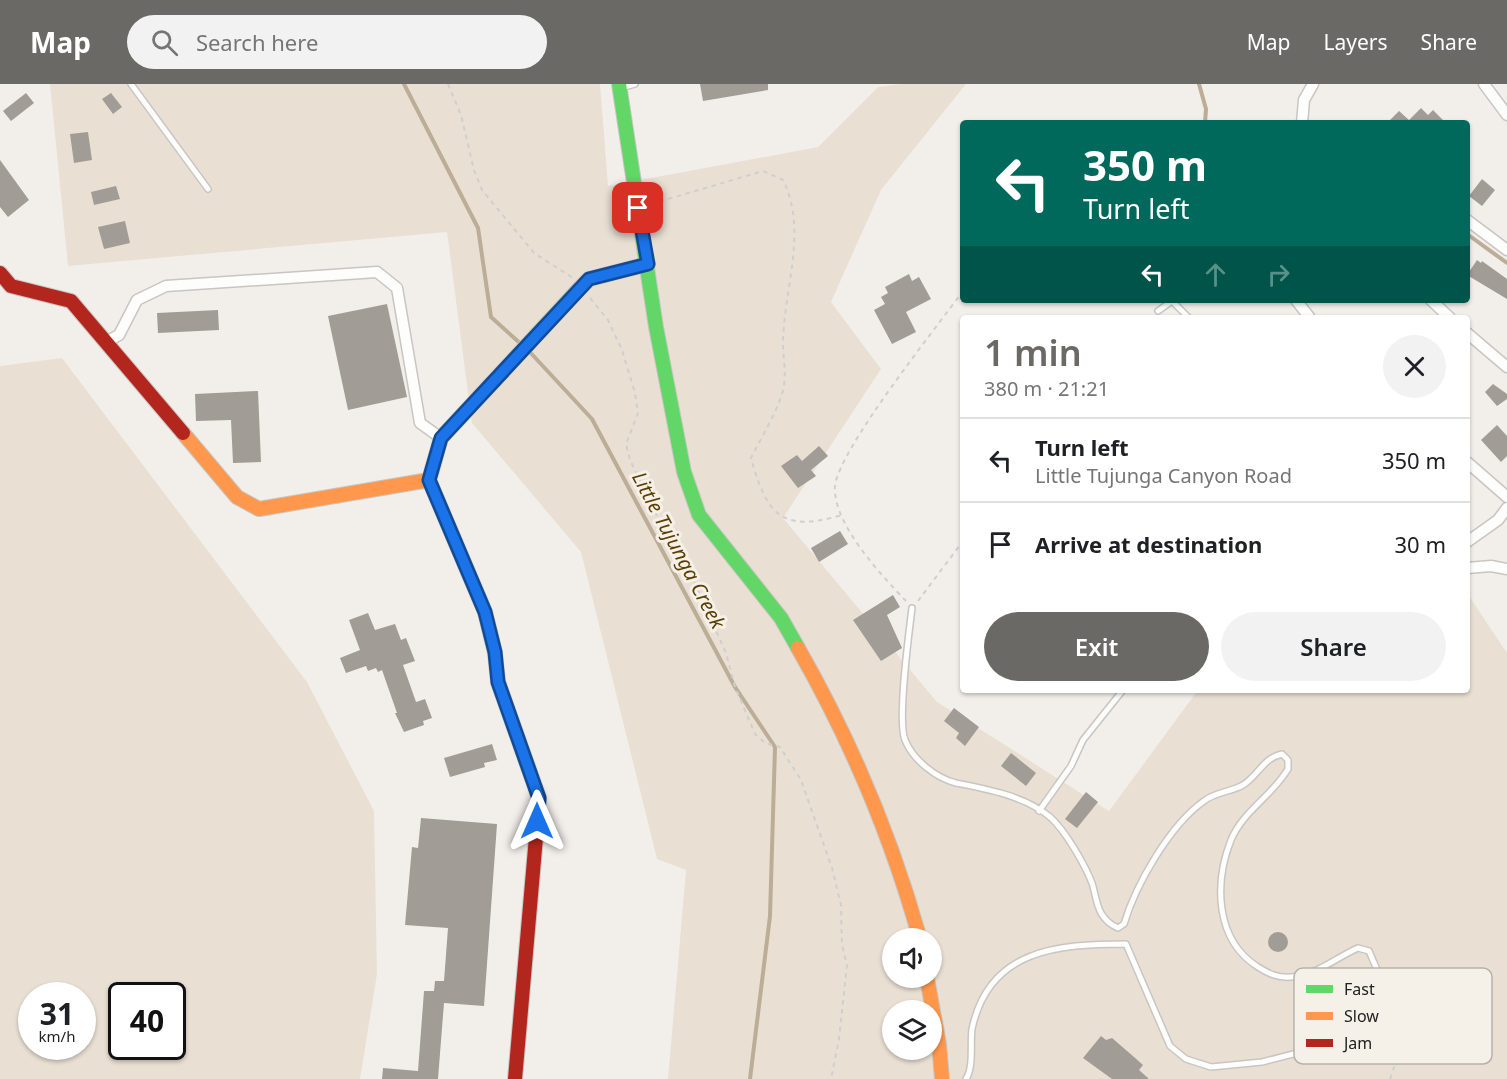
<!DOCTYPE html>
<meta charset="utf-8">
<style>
:root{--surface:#fff;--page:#f2f2f2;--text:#202124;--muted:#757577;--line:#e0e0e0;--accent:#6b6966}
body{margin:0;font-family:"Noto Sans",sans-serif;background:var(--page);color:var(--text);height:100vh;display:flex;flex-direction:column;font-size:22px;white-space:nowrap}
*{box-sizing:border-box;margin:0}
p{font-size:20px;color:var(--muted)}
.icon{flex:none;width:33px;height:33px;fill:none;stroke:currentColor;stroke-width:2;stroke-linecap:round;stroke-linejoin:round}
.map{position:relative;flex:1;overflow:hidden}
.sheet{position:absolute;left:960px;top:231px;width:510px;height:378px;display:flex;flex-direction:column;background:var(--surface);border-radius:6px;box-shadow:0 2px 4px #0004}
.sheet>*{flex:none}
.banner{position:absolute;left:960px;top:36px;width:510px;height:183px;border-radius:6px;box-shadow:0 2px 4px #0004;background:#00695c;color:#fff;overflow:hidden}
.controls{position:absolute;left:882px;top:844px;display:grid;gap:12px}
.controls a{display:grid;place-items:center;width:60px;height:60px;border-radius:50%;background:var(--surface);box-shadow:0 2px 4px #0004;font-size:30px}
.speed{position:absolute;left:18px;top:898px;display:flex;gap:12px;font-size:30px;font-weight:700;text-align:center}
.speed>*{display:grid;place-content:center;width:78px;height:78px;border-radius:50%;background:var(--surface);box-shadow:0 2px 4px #0004;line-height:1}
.speed small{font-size:15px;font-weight:400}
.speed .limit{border:3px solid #111;border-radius:9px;background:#fff;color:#111}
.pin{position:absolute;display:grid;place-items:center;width:51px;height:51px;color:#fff;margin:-26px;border-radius:12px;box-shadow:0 3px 9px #0006}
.me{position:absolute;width:66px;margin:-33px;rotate:0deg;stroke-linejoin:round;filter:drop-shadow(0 0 4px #0008)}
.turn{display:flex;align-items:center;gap:21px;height:126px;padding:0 24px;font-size:27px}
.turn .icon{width:78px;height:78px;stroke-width:2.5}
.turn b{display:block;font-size:42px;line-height:51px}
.lanes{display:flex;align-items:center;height:57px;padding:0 24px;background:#0003;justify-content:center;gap:30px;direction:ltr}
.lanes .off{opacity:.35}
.round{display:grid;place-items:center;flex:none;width:63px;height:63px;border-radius:32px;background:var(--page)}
.headline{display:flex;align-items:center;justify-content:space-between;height:102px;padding:0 24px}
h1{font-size:36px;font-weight:600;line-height:45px;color:var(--accent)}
.cta{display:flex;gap:12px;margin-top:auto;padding:12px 24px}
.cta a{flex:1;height:69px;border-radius:36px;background:var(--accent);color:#fff;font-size:24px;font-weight:600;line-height:69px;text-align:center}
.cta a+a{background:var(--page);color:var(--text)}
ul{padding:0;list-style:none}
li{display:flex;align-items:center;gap:18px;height:84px;padding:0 24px;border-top:2px solid var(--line)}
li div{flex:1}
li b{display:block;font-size:22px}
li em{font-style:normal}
header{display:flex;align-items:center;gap:36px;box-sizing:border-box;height:84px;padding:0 30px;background:var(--accent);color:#fff}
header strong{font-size:28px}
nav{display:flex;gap:33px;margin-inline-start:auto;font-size:21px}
.search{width:420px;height:54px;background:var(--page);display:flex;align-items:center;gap:15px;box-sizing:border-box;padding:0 21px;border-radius:33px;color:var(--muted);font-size:22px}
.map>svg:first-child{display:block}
.green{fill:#e9e0d3;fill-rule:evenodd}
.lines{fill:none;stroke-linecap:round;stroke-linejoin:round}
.stream{stroke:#bbad96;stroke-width:4}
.building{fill:#a19c95}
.lane-casing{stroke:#c8c5c2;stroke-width:8}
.street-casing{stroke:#c8c5c2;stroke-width:13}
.fast-casing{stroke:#c8c5c2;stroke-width:16}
.slow-casing{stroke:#c8c5c2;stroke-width:16}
.jam-casing{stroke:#c8c5c2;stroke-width:16}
.path{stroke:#d0cfce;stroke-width:2;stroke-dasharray:4.5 4.5;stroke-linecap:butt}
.lane{stroke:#fdfdfc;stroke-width:5}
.street{stroke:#fdfdfc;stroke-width:10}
.fast{stroke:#63d668;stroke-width:14}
.slow{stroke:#ff974d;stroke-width:14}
.jam{stroke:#b3261e;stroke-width:14}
.route-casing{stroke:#114b97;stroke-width:15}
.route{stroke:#1a73e8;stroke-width:10}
.labels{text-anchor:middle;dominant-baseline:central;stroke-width:6;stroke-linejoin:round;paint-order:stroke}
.water-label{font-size:20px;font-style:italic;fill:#5b3f02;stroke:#f5f0e8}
.key{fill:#f5f0e8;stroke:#b6b2ab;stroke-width:1.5}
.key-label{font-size:16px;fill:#23211e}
</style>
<header>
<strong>Map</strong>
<div class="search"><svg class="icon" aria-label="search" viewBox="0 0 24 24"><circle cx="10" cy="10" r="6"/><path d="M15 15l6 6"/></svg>Search here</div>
<nav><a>Map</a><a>Layers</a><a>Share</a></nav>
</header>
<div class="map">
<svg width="1507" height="995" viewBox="0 0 1507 995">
<rect width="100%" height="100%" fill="#f2efeb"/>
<g class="green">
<path d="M50,0H600L608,102L818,63L878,3L901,0H966L881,106L831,218L881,285L783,434L937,618L1109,727L1198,606H1467V509L1507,569V995H668L686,786L657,775L581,468L472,339L447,148L68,182ZM892,855H932V894H892ZM892,927H932V966H892Z"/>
<path d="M62,274L307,598L374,727L377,890L360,995H0V282ZM32,912H82V963H32ZM122,912H172V963H122Z"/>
</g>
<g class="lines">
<g class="stream">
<polyline points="404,0 478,144 491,233 522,261"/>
<polyline points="1199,0 1206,25 1205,39"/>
<polyline points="1467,150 1507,179"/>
<polyline points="528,266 592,335 735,603 775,663 770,832 750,995"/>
</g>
</g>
<g class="building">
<polygon points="700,0 768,0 768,6 703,17"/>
<polygon points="26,9 34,19 11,37 3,27"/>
<polygon points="111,9 122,23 113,30 102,15"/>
<polygon points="1421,24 1428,31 1433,26 1446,39 1387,39 1399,27 1409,36"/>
<polygon points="88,48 92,76 74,79 70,50"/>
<polygon points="0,76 29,116 8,133 0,123"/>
<polygon points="1482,95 1495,106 1482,122 1469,112"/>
<polygon points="116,102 120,115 94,121 91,108"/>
<polygon points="125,137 130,159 104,165 98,143"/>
<polygon points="1477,176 1481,179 1482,177 1507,195 1507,215 1467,191"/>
<polygon points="909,190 912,197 919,193 931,215 906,228 916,248 892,260 874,226 885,220 881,213 888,209 885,203"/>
<polygon points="387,220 407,313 348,326 328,232"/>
<polygon points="218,226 219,246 158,249 157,229"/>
<polygon points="1493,300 1507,310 1507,315 1497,322 1485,308"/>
<polygon points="258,307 261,378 233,379 231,336 196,337 195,310"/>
<polygon points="1497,341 1507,352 1507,372 1501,378 1481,356"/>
<polygon points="819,362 828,372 811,386 816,392 798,404 781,382 797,371 802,377"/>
<polygon points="840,447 848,460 819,478 811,464"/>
<polygon points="893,511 900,523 887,531 902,564 881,577 853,536"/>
<polygon points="368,529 375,546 395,540 401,556 406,554 415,577 403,581 416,618 425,615 432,634 423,637 424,641 404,648 395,629 397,629 382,586 378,588 376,584 368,587 366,582 346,589 340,574 360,566 349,536"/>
<polygon points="954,624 979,643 965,662 956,654 959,649 944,637"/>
<polygon points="492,660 497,676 484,679 485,683 450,693 444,674"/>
<polygon points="1011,669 1036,689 1026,702 1001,682"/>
<polygon points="1086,708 1098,718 1077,744 1065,735"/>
<polygon points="421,734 497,740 484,922 444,919 438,995 382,995 383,984 418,987 424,907 434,907 435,897 444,897 448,844 405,841 412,763 418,764"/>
<circle cx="1278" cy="858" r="10"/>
<polygon points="1101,952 1106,956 1112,954 1134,973 1143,981 1139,986 1149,995 1112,995 1083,974"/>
</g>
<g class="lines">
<defs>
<g id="lane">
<polyline points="131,0 208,105"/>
<polyline points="621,4 635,0"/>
<polyline points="1158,227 1172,217 1189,234"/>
<path d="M912,524C909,549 897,636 905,656C913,676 936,694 956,699C987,705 1025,712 1050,733C1065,746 1085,781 1092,799C1095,808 1096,820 1101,829C1105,836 1111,841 1118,844L1124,840C1136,800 1170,741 1204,717C1215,708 1231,708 1243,701C1258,692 1263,674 1282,670L1288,676V685C1272,712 1243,727 1231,756C1214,799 1215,856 1258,883C1269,890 1278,894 1291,893C1315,892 1337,873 1358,864L1369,867L1387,909L1384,920L1372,936L1347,951L1309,966L1262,978L1211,983L1186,975L1170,962L1126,860C1058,860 989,865 972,945C970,959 974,983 966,995"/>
<polyline points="1039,727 1071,682 1083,656 1123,606"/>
</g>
<g id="street">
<polyline points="1484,0 1507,31"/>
<polyline points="1302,39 1304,16 1313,0"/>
<polyline points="1467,136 1507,166"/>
<polyline points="1296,216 1310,234"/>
<polyline points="1431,216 1450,234"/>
<polyline points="1467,249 1507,283"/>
<polyline points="106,258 119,251 137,216 166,202 377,188 397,204 420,339 441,354"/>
<polyline points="1467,378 1507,413"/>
<polyline points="1467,458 1498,436 1507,424"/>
<polyline points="1467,484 1491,482 1507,485"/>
</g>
<g id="fast">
<polyline points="619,0 656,243 684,388 699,431 781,534 798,564"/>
<polyline points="538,730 539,714 498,598 495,569 485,528 429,396 441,354 578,206"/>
</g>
<g id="slow">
<polyline points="578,206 589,195 648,180"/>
<polyline points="183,349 237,413 259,425 429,396"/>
<path d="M798,564C850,655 892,755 920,855"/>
<polyline points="927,894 939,960 942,995"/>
</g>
<g id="jam">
<polyline points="0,189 11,202 71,217 183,349"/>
<polyline points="515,995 538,730"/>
</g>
</defs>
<use href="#lane" class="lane-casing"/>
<use href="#street" class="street-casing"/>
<use href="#fast" class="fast-casing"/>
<use href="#slow" class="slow-casing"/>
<use href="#jam" class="jam-casing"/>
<g class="path">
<polyline points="448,0 461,31 474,86 482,106 534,169 573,194"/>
<path d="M651,120L763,87L783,96C808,146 784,205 783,258C783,277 788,294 781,313C774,333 761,354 751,374C767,431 781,449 842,431"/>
<polyline points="590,214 608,236 622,266 635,309 638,329 626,360 630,376 672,463 690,489 700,511 726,569 735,603 755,650 765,659 780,663 801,696 832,784 841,821 842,861 847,881 839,955 831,995"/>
<path d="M906,517C882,492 832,439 835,402C839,365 936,244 963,207"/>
<polyline points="918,517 963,457"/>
<path d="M1390,995C1399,970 1405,948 1393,923"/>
</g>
<use href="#lane" class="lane"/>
<use href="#street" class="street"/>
<use href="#fast" class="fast"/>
<use href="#slow" class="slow"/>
<use href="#jam" class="jam"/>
</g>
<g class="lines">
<defs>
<polyline id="route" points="537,737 539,714 498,598 495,568 485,528 429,396 441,354 589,195 648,180 638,124"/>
</defs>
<use href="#route" class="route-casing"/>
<use href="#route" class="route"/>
</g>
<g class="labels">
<g class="water-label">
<text transform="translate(679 466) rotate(62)">Little Tujunga Creek</text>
</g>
</g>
<rect x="1294" y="884" width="198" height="96" rx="9" class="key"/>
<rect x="1306" y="901" width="27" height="8" fill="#63d668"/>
<rect x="1306" y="928" width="27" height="8" fill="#ff974d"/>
<rect x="1306" y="955" width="27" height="8" fill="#b3261e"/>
<g class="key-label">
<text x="1344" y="911">Fast</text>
<text x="1344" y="938">Slow</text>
<text x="1344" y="965">Jam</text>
</g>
</svg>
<div class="controls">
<a><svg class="icon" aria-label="sound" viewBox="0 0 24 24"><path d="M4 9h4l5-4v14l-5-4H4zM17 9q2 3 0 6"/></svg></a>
<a><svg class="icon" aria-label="layers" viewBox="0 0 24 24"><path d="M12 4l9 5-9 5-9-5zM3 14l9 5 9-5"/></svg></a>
</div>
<div class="speed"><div>31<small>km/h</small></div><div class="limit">40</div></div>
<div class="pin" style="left:638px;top:124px;background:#d93025"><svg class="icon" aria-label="arrive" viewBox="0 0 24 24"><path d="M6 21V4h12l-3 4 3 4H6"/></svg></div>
<svg class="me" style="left:537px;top:737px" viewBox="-20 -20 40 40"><path d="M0-17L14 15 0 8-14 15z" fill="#1a73e8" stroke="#fff" stroke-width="4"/></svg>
<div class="banner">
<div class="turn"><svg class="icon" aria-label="left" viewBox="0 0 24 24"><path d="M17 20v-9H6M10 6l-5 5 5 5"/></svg><div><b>350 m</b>Turn left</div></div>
<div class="lanes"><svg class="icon" aria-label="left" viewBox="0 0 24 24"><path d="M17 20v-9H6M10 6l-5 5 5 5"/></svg><svg class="icon off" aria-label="ahead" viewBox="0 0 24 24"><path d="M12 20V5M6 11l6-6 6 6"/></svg><svg class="icon off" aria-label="right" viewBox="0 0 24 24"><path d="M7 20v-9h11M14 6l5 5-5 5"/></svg></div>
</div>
<section class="sheet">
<div class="headline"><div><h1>1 min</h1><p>380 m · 21:21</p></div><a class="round"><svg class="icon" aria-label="close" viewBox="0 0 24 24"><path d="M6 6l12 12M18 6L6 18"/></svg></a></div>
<ul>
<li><svg class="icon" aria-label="left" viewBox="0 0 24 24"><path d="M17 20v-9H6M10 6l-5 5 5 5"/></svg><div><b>Turn left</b><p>Little Tujunga Canyon Road</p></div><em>350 m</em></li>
<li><svg class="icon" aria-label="arrive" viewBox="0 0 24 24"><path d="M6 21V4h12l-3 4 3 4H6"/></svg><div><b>Arrive at destination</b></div><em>30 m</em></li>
</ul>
<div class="cta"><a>Exit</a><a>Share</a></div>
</section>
</div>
